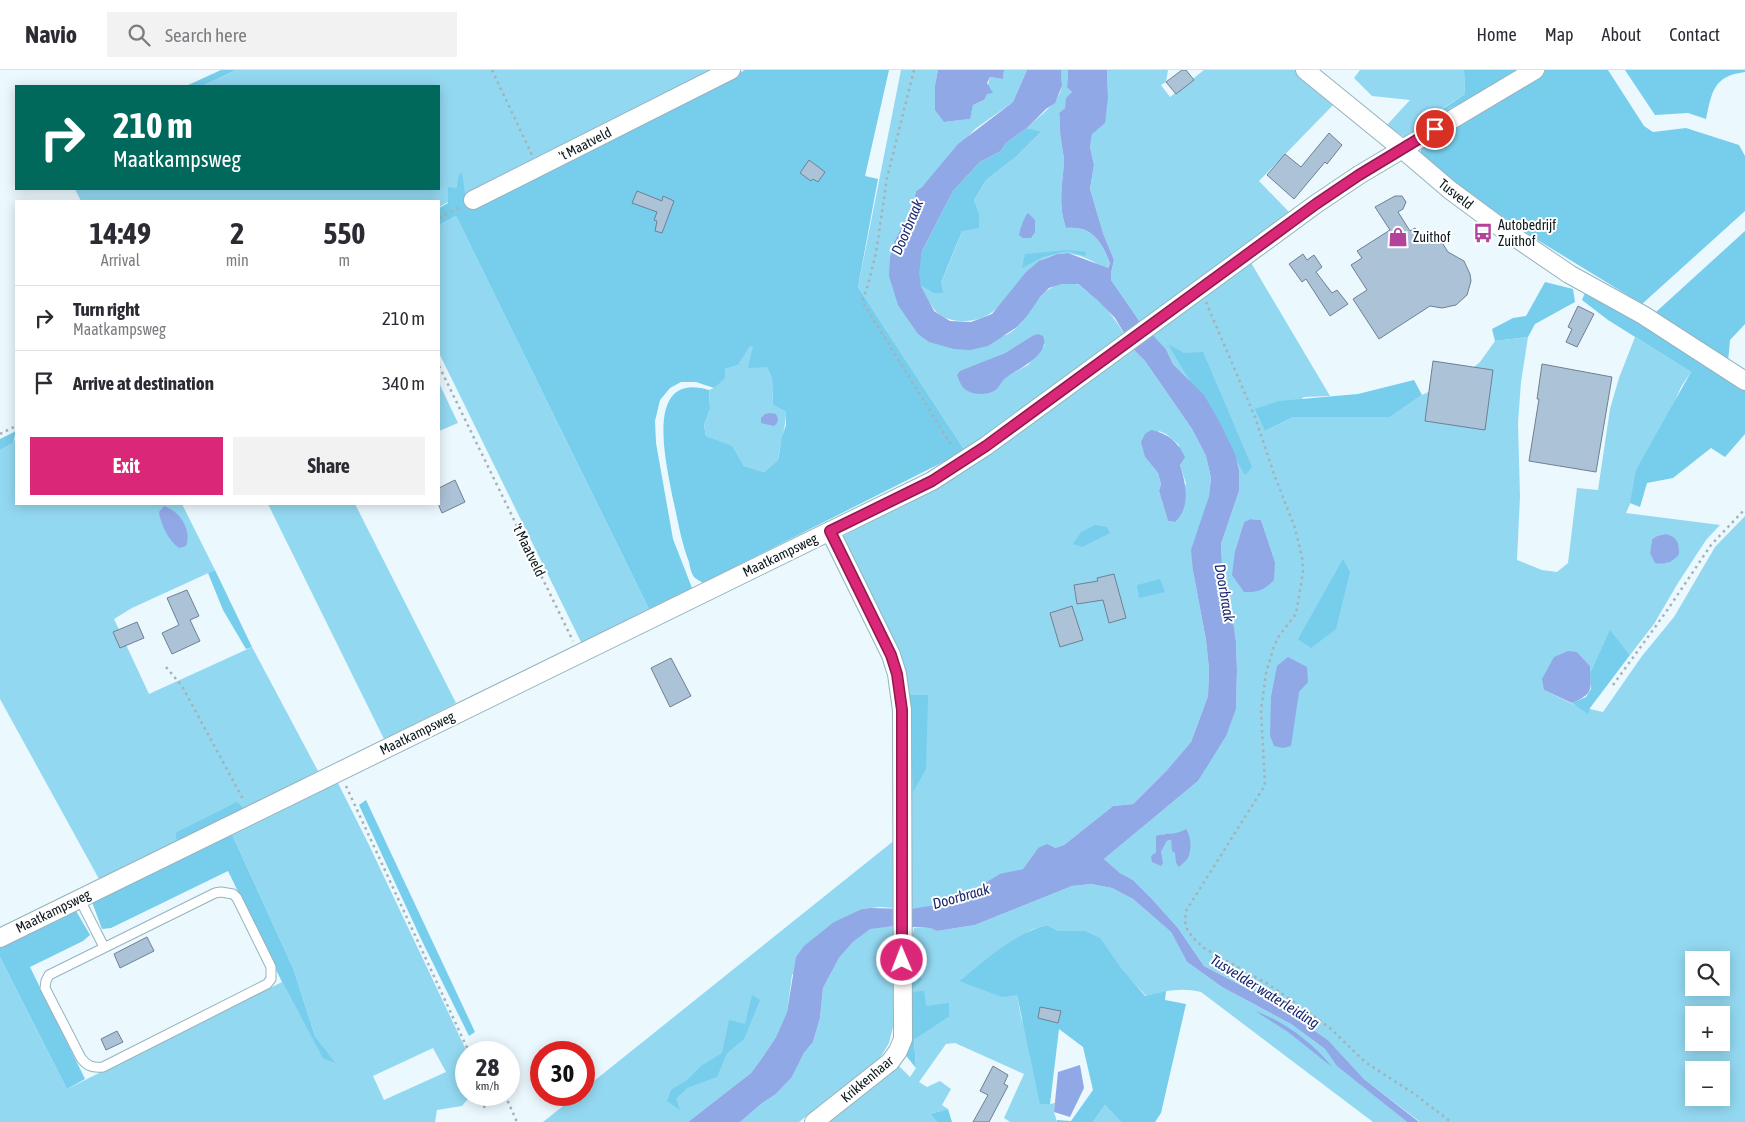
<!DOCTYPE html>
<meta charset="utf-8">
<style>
:root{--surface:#fff;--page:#f2f2f3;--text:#2b2b33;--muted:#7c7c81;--line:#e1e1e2;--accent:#db2777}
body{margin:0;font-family:"Asap Condensed",sans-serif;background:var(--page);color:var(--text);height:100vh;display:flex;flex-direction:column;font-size:19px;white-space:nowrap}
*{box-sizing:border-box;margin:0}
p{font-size:16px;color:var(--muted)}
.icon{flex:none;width:28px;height:28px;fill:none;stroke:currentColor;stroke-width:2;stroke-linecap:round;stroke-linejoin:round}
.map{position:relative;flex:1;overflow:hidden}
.details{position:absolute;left:15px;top:130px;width:425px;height:305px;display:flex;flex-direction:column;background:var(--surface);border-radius:0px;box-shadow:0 2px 12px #0003}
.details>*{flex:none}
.hud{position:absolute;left:15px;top:15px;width:425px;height:105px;border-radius:0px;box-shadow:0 2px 12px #0003;background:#00695c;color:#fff;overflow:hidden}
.tools{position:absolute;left:1685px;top:881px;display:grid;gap:10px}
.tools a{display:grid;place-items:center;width:45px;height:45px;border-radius:0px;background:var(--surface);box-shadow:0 2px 12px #0003;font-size:25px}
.speed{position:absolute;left:455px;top:971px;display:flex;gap:10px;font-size:25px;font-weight:700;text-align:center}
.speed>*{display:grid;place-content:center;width:65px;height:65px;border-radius:50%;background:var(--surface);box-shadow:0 2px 12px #0003;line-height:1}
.speed small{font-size:12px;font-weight:400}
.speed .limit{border:8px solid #d22;background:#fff;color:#111}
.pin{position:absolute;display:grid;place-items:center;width:42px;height:42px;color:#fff;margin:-21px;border:2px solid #fff;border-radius:50%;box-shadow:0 1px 5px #0007}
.me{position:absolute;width:55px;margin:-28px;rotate:359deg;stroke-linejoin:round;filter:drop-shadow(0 0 4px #0008)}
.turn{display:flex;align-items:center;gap:18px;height:105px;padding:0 15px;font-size:22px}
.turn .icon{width:65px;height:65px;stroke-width:2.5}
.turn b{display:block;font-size:35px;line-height:42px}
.eta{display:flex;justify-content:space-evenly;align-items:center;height:85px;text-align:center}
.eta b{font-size:30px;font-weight:700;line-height:35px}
.primary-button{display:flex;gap:10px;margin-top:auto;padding:10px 15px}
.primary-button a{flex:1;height:58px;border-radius:0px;background:var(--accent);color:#fff;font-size:20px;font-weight:700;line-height:58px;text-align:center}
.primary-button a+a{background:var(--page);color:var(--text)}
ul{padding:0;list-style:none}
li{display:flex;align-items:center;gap:15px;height:65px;padding:0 15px;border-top:1px solid var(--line)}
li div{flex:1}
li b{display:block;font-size:19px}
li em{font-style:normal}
header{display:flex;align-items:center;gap:30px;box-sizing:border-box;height:70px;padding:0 25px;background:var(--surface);border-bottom:1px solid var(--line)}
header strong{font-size:24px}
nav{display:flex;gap:28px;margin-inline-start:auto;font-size:18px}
.search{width:350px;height:45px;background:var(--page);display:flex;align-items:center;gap:12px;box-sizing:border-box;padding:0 18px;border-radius:0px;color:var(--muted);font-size:19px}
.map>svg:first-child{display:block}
.green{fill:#93d8f1;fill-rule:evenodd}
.forest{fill:#77cdec}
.water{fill:#91a8e6}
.building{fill:#acc2d6;stroke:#6d8194}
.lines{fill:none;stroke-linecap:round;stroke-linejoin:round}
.lane-casing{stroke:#95b3be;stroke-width:11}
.street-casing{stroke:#95b3be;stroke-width:20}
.path{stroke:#a4b1b6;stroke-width:2.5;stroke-dasharray:2.5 4;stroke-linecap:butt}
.lane{stroke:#fff;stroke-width:9}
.street{stroke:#fff;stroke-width:18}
.route-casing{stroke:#8e194d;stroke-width:12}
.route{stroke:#db2777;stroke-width:9}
.labels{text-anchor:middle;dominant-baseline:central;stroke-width:4;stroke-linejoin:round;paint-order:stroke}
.street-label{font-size:14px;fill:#0d191d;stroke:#fff}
.poi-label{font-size:14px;fill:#0d191d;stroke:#fff;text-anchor:start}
.water-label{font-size:15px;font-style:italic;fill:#192870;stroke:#fff}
</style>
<header>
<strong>Navio</strong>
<div class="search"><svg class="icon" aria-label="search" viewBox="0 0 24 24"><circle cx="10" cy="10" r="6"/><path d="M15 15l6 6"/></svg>Search here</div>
<nav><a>Home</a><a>Map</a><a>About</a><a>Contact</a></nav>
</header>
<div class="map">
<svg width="1745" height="1052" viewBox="0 0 1745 1052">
<rect width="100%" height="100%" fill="#ebf8fd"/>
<g class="green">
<polygon points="236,0 719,0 466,130 458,107 456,118 448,118 448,132 439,137 439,131 81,131 75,119 439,119 439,16 202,16"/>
<path d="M901,0H938L935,15L944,52L969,49L973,35L984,30L990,7L1003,9L1004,0H1027L1013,32L975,59L922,117L916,121L913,135L895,170L918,264C931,264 1000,268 1006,265C1024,256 1029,238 1042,225C1050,216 1064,211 1077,214C1080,215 1083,219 1086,221C1102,233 1114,246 1124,264L965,381L858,217ZM1032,266L1045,275L1028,295L1004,308L988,290L1005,283Z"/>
<path d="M1061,0H1068L1067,16L1072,22L1065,38L1059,43C1061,53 1059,61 1061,70C1062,78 1064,85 1064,93C1062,116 1058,136 1066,158C1093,155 1101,172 1110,193L1107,199C1092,191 1074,180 1057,184C1011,195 1011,254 961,251C936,250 931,236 921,216L933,223L941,213L947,199L962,161L979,143L974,130L986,110L1017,86L1040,63L1027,58C1039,46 1059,33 1062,16C1062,11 1061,5 1061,0Z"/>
<polygon points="1107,0 1168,0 1166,12 1161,15 1170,27 1204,0 1298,0 1336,32 1259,111 1290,143 1195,215 1140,252 1111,210 1111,203 1114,190 1103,163 1090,119 1094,95 1090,77 1092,63 1108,27"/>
<polygon points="1360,0 1464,0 1465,24 1439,41 1462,34 1408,70 1387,55 1410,30 1372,26 1354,8"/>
<polygon points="456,146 649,539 582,574 439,283 439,155"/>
<path d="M1250,191L1330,326L1304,327L1265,361L1293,347H1390L1422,325L1463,306L1480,292L1495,271L1528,267L1521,312L1518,353L1520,427L1517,490L1542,500L1557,502L1568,493L1577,418L1598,420L1610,339L1619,308L1635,267L1691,302L1681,317L1626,443L1720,455L1706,470L1678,513L1654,554L1630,585L1610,561L1590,603V596L1577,582L1544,620L1577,636L1603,642L1642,586L1674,547L1715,477L1745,446V1052H1420L1364,1009L1328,970L1273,932L1204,896L1178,858L1151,828L1133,810L1120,803L1104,789L1198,711L1236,639L1237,600L1236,572L1230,530L1222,494L1221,474L1239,421V400L1235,384L1204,325L1173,294L1166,279L1153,266L1204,222ZM1250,449L1261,450L1275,492L1235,481L1244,452ZM1665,464L1676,488L1666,493L1650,483L1652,469L1657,466ZM1162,764H1178L1189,770C1191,781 1189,793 1176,793L1177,787L1172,776L1171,770L1167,771L1161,782L1152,786L1156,782ZM1694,890H1721V918H1694ZM1694,945H1721V972H1694ZM1694,1000H1721V1028H1694Z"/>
<path d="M750,275H753L767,297L772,309L773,335L786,342C786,358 780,374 778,390L764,402L744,396L732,377L706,366L704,355L710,339L709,320L714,318L725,299L738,295Z"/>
<path d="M1134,280L1145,291L1192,359L1206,386L1211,408L1209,426L1202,449L1193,501L1206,570L1209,599L1208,626L1191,672L1167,700L1133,734L1113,736L1064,775L1055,778H1038L1023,799L1000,805L962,827L930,837L910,839L906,649L841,467L925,423ZM1159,361L1166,364L1179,375L1180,395L1186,413L1175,452L1168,451L1159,421L1161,414L1158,403L1145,387Z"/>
<polygon points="439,313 458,353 439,361"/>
<polygon points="16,366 16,434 182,434 215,500 132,538 114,549 149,624 252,577 318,701 244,739 175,763 177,773 99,809 0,629 0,380 13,373"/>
<polygon points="268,434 355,434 456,633 384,669"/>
<path d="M331,709L338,713L369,775L467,982L466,1025H471L462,1036L437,1040L435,1052H0V887L67,1019L282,912L323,987L335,994L315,966L293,898L230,760ZM433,978L446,1002L384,1030L373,1006Z"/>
<polygon points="896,769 894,838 880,837 862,839 792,905 787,942 776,967 762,988 751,1003 688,1052 543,1052 577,1025 584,1025 584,1019"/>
<path d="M1091,814L1112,818L1133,829L1171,862L1187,892L1222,917L1291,954L1325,979L1338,996L1407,1052H1373L1201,922C1181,917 1165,921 1146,926L1085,861H1059L1047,855L1031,860L1000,880L959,911L1017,925L1021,947L1050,1034L1055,1033L1054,1042L1057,1052H1010L1004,1048L1024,1004L955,973L946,974L919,1012L927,1017L940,1011L951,1019L942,1035L948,1039L930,1044L937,1052H826L896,993L910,1007L916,998L914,970L949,947L926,936L909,922L908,888L914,858H930L937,861L975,855L1072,816Z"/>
<polygon points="894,856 893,957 889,973 880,988 799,1052 740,1052 761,1034 776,1024 792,1007 804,983 813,972 820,948 823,918 839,888 853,872 870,858"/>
<polygon points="1105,1035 1121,1052 1093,1052"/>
</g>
<g class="forest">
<polygon points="221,0 236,0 202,16 186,16"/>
<path d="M745,0H889L865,106L878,109L858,217L965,381L703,513C700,511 696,509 694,507C691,503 690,497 689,492C681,471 678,451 673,429C667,396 642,300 709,320L710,339L704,355L706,366L732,376L744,396L764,402L778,390L782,367L786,355V342L773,335L772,309L767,297L748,298L753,276H750L738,295L725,299V308L714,318L696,312H681L670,318L660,330L655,351L656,373L673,469L692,518L649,539L456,146L439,155V138L448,133V117L456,118L458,107L462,102L466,130L469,139Z"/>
<polygon points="1464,0 1528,0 1461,34 1437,43 1465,24"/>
<polygon points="1546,0 1608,0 1644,56 1653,62 1686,58 1739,75 1745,86 1745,141 1642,234 1531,166 1453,113 1419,86 1422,76 1428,71"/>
<path d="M1625,0H1745V2C1713,6 1712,22 1706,49L1688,43L1655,45Z"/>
<polygon points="1027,58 1041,62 1017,86 986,110 974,130 979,143 979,158 962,161 941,213 943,223 933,223 921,216 918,203 922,181 953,121 980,92 1001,81 1006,73"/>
<polygon points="1745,161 1745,254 1730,270 1728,292 1683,264 1656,242"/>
<polygon points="1068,180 1086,182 1085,186 1068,181 1043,187 1022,198 1025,184"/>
<polygon points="1545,212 1573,219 1575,232 1535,254 1528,267 1495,271 1492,259 1513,248 1526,246"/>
<polygon points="1585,223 1639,249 1745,316 1745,364 1725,387 1711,378 1673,408 1647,413 1640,437 1630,433 1636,400 1691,302 1608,250 1582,230"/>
<polygon points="1168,274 1184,283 1203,282 1252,397 1245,405"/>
<polygon points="1414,310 1422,325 1390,347 1293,347 1265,361 1255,339 1279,331 1358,324"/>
<polygon points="16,361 13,373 0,380 0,369"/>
<polygon points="1095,455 1107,457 1110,463 1082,477 1073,474 1081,462"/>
<polygon points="1343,489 1350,502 1336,559 1311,578 1298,569"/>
<polygon points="215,500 252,577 246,579 223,540 208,503"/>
<polygon points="1160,509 1165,522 1139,528 1137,515"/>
<polygon points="1610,560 1630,585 1590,638 1588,644 1572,633 1586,627 1591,619 1590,603"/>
<polygon points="909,625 928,625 926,699 913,722"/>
<polygon points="366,730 475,962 469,966 422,871 359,735"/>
<polygon points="237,732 244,739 177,773 175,763"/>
<polygon points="230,760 293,898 315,966 336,994 323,988 282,912 228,801 111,858 102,859 92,832"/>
<polygon points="75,839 90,865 83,871 30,897 85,1009 67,1019 0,887 0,874"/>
<path d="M1047,855L1059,861H1085L1100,868L1121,898L1145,926L1166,921L1165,930L1186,934L1161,1043L1155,1052H1121L1105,1035L1093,1052H1057V1050L1071,1051L1093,1020L1083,977L1059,959L1050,1034H1040L1017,925L1002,927L959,911C986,890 1013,864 1047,855Z"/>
<polygon points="908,888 914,892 922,910 909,922 924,921 926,936 949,933 949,947 914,970 916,998 903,982"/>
<polygon points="752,925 760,930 744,969 727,983 717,1007 687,1018 676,1029 680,1040 667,1031 671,1020 687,1010 701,996 722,983 729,950 745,954"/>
<polygon points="948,1039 952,1052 937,1052 930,1044"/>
</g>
<g class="water">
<polygon points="938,0 1004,0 1003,9 990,7 987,13 993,23 987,24 984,30 973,35 970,49 944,52 935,40 935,15"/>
<path d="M1027,0H1061L1062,16L1055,33L1046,39L1027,58L1006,73L1001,81L980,92L953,121L922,181L919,203L921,216L934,241L950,251L971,252L992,244L1026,202L1039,191L1057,184L1068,183L1108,198L1110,193C1101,171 1092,155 1066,158C1058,136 1062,116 1064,93C1064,85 1062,78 1061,70C1059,61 1061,53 1059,43L1065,38L1066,28L1072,22L1067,17L1068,0H1107L1108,27L1105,53L1092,64L1090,77L1094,95L1090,119L1103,163L1114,190L1111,203V210L1140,252L1166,279L1173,294L1204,325L1219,351L1235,384L1239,400V421L1221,474L1222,494L1230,529L1236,572L1237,600L1236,639L1226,666L1198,711L1104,789L1120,803L1133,810L1151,828L1178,858L1204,896L1273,932L1328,970L1364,1009L1419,1052H1407L1337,996L1325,979L1291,954L1222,917L1187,892L1171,862L1133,829L1112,818L1091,814L1072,816L975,855L937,861L930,858L894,856L870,859L853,872L839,888L823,918L820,948L813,972L804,983L792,1007L776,1024L761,1034L740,1052H688L751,1003L762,988L776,967L787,942L796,887L804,876L834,852L862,839L870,838L910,839L937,835L962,827L1000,804L1023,799L1038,778L1047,774L1055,778L1064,775L1113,736L1133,734L1167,700L1191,672L1208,626L1209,599L1206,570L1193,501L1191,480L1209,426L1211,408L1206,386L1192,359L1145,291L1134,280L1115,248L1097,230L1078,214H1062L1049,218L1040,227L1027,246L1017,257L988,276L970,280L954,279L929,272L918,264L898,235L889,206L890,187L895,170L913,135L916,121L922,117L958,74L1013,32Z"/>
<path d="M1028,143L1035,150V162L1031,168H1023L1019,165C1020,159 1024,147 1028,143Z"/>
<path d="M1038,264L1043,266C1051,284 1018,299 1007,307C1001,310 1000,318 994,321C985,326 968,325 962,316C960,313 958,308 957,305L960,301L1005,283L1032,266Z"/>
<polygon points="770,343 776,344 778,349 777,353 774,356 761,353 761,348 765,344"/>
<path d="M1151,360C1168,363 1178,372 1185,387L1180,395C1186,414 1191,437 1175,452L1168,451L1159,421L1161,414L1158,403L1145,387L1141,372L1145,364Z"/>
<path d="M164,436C180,441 192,460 186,476L179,478C168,470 161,455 159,442Z"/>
<path d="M1250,449L1261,450L1275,492L1274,510C1265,519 1258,523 1244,522L1232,505L1235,481L1244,452Z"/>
<path d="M1665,464C1677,466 1679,473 1679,484C1674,492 1664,495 1655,493L1650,483L1652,469L1657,466Z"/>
<path d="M1568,581L1577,582L1590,596C1590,618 1596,623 1572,633L1544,620L1542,609L1554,587Z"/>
<polygon points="1288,587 1307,597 1308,612 1299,622 1291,676 1283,678 1274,676 1270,666 1271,627 1277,596"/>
<path d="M1186,759C1191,766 1192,779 1188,788C1186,791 1182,794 1179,797L1176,793L1175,783L1172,781L1171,770L1167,771L1161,782L1163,793L1161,796L1152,792L1151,786L1156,782V766C1168,762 1174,766 1186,759Z"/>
<path d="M1255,941C1285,952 1312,972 1332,997L1288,962Z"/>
<polygon points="1080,995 1084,1018 1070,1047 1054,1042 1058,1002"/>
</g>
<g class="building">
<polygon points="1182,0 1186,0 1194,10 1176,24 1166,12"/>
<polygon points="1329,63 1342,75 1327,94 1325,92 1294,129 1267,105 1285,84 1301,97"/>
<polygon points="809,90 825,102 818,112 813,109 811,111 800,103"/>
<polygon points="637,121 662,131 663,126 674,131 662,163 655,161 657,151 654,150 657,142 632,133"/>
<polygon points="1395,126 1402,126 1406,132 1403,139 1398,142 1410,161 1415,158 1421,168 1434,160 1448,182 1464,191 1470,204 1471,211 1467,225 1456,235 1442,238 1430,236 1379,269 1353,229 1367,220 1351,195 1362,188 1357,181 1390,160 1375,137"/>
<polygon points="1303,184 1307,190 1314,185 1322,197 1316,202 1332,223 1337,220 1348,234 1330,246 1306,209 1302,212 1289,194"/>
<polygon points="1578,236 1594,244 1577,277 1566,272 1572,259 1568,257"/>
<polygon points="1433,291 1493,300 1485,360 1425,351"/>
<polygon points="1542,294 1612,307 1596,402 1529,391 1539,329 1537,329"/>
<polygon points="455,410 465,432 442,443 439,436 439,418"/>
<polygon points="1114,504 1126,548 1109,553 1103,530 1077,534 1074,515 1098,511 1097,508"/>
<polygon points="187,520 199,546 190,550 200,571 172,584 162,563 179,555 167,528"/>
<polygon points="1072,536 1083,570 1060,577 1050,543"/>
<polygon points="137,552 144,568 120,578 113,562"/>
<polygon points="671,588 691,626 670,637 651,598"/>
<polygon points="147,867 154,881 120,898 114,884"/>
<polygon points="1040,937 1061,941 1058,953 1038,948"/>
<polygon points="117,961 123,972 106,980 101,969"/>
<polygon points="993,996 1008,1005 1004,1014 1008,1016 989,1052 973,1052 988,1025 980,1021"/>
</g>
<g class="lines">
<defs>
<g id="lane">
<path d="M221,822L233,824L237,828L271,897V909L267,914L103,997C92,998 87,996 81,988L45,918L46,911L49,905L215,823Z"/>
<polyline points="79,828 104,877"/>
</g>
<g id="street">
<polyline points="1305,0 1402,79 1450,120 1500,157 1569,204 1643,245 1745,311"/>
<polyline points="473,130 731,0"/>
<polyline points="0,868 932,411 986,376 1316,134 1359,105 1535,0"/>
<polyline points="814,1052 890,992 898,981 903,969 902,640 897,604 891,585 830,461"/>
</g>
</defs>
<use href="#lane" class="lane-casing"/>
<use href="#street" class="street-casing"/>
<g class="path">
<polyline points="492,0 532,85"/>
<polyline points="914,0 887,108 876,183 868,215 862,231 953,378"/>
<polyline points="439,148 460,137"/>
<polyline points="1206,232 1255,347 1274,404 1295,458 1302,487 1303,502 1296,544 1279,566 1274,576 1266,603 1261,640 1265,715 1186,841 1185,851 1187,859 1193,868 1204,878 1268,914 1310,943 1331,959 1365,992 1413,1023 1451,1052"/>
<polyline points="439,296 573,571"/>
<polyline points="0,364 16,356"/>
<polyline points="166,597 182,616 244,731"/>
<polyline points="1613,615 1666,542 1711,475 1745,439"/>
<polyline points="346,716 469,982"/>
<polyline points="505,1025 517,1052"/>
<polyline points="484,1038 486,1025"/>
</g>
<use href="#lane" class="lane"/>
<use href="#street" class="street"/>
</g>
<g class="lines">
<defs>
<polyline id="route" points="902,890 902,640 897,604 891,585 830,461 932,411 986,376 1316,134 1359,105 1435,59"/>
</defs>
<use href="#route" class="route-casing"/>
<use href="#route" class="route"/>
</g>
<defs>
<symbol id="bus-bare" viewBox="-9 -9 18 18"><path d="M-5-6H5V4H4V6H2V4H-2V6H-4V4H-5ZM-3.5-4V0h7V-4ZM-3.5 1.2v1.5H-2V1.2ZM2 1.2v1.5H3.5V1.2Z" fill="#b4429b" stroke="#fff" stroke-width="2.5" paint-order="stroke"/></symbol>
<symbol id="shop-bare" viewBox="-9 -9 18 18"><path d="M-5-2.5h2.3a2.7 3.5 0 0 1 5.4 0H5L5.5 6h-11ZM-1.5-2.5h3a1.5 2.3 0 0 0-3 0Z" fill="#b4429b" stroke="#fff" stroke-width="2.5" paint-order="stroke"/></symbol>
</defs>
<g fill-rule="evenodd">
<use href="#bus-bare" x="1469" y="149" width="28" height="28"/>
<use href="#shop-bare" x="1384" y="153" width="28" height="28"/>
</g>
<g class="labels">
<g class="street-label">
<text transform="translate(585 74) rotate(-27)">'t Maatveld</text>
<text transform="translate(1456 124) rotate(38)">Tusveld</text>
<text transform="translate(529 480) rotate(64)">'t Maatveld</text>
<text transform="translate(780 485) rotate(-26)">Maatkampsweg</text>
<text transform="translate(417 663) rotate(-26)">Maatkampsweg</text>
<text transform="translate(53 841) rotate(-26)">Maatkampsweg</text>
<text transform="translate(867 1009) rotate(-40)">Krikkenhaar</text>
</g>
<g class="poi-label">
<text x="1498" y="155">Autobedrijf<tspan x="1498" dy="16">Zuithof</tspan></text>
<text x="1413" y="167">Zuithof</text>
</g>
<g class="water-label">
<text transform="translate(907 157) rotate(-67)">Doorbraak</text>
<text transform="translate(1225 523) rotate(80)">Doorbraak</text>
<text transform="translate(961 826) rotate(-16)">Doorbraak</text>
<text transform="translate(1265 921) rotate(32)">Tusvelder waterleiding</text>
</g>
</g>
</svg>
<div class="tools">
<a><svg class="icon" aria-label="search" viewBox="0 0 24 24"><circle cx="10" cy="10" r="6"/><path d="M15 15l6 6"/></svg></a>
<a>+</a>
<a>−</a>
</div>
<div class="speed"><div>28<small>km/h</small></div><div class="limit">30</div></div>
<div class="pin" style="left:1435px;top:59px;background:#d93025"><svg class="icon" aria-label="arrive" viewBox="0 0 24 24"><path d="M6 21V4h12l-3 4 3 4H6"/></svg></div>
<svg class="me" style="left:902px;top:890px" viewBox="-20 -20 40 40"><circle r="17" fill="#db2777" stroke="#fff" stroke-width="3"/><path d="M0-11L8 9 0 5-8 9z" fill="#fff"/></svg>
<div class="hud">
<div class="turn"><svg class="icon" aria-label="right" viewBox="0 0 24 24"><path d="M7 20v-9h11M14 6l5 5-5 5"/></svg><div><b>210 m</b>Maatkampsweg</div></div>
</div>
<section class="details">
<div class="eta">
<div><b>14:49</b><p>Arrival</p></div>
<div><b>2</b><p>min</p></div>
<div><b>550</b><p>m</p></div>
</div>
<ul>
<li><svg class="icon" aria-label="right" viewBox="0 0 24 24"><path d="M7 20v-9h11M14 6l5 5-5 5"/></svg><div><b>Turn right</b><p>Maatkampsweg</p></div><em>210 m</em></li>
<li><svg class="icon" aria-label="arrive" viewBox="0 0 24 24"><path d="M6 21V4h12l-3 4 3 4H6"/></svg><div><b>Arrive at destination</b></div><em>340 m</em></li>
</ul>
<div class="primary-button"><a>Exit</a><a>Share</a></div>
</section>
</div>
